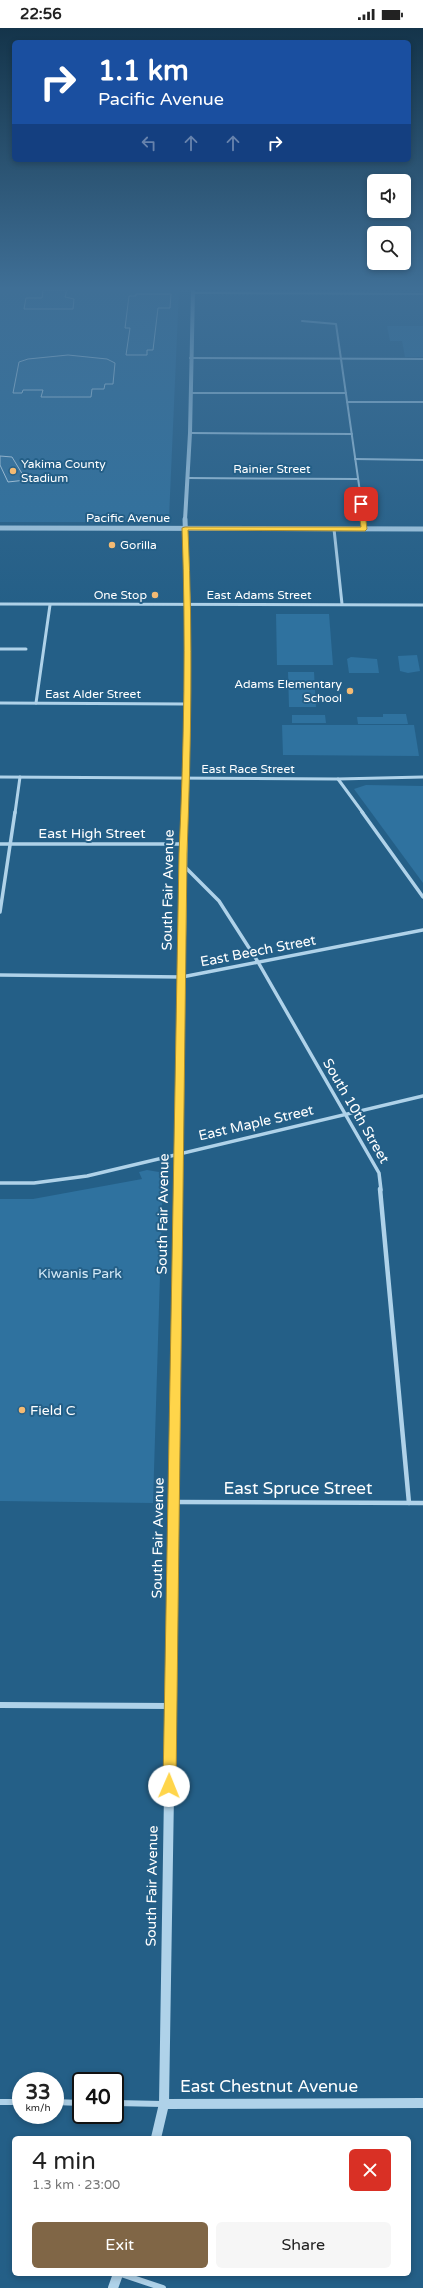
<!DOCTYPE html>
<meta charset="utf-8">
<style>
:root{--surface:#fff;--page:#f6f6f6;--text:#222;--muted:#767676;--accent:#806646}
body{margin:0;font-family:"Varela Round",sans-serif;background:var(--page);color:var(--text);height:100vh;display:flex;flex-direction:column;font-size:15px;white-space:nowrap}
*{box-sizing:border-box;margin:0}
p{font-size:13px;color:var(--muted)}
.icon{flex:none;width:22px;height:22px;fill:none;stroke:currentColor;stroke-width:2;stroke-linecap:round;stroke-linejoin:round}
.map{position:relative;flex:1;overflow:hidden}
.side{position:absolute;left:12px;top:2108px;width:399px;height:140px;display:flex;flex-direction:column;background:var(--surface);border-radius:6px;box-shadow:0 2px 6px #0003}
.side>*{flex:none}
.hud{position:absolute;left:12px;top:12px;width:399px;height:122px;border-radius:6px;box-shadow:0 2px 6px #0003;background:#1a4fa0;color:#fff;overflow:hidden}
.controls{position:absolute;left:367px;top:146px;display:grid;gap:8px}
.controls a{display:grid;place-items:center;width:44px;height:44px;border-radius:6px;background:var(--surface);box-shadow:0 2px 6px #0003;font-size:20px}
.speed{position:absolute;left:12px;top:2044px;display:flex;gap:8px;font-size:20px;font-weight:700;text-align:center}
.speed>*{display:grid;place-content:center;width:52px;height:52px;border-radius:50%;background:var(--surface);box-shadow:0 2px 6px #0003;line-height:1}
.speed small{font-size:10px;font-weight:400}
.speed .limit{border:2px solid #111;border-radius:6px;background:#fff;color:#111}
.pin{position:absolute;display:grid;place-items:center;width:34px;height:34px;color:#fff;margin:-17px;border-radius:8px;box-shadow:0 2px 6px #0006}
.me{position:absolute;width:44px;margin:-22px;rotate:1deg;stroke-linejoin:round;filter:drop-shadow(0 0 3px #0008)}
.turn{display:flex;align-items:center;gap:14px;height:84px;padding:0 20px;font-size:18px}
.turn .icon{width:52px;height:52px;stroke-width:2.5}
.turn b{display:block;font-size:28px;line-height:34px}
.lanes{display:flex;align-items:center;height:38px;padding:0 20px;background:#0003;justify-content:center;gap:20px;direction:ltr}
.lanes .off{opacity:.35}
.round{display:grid;place-items:center;flex:none;width:42px;height:42px;border-radius:6px;background:var(--page)}
.headline{display:flex;align-items:center;justify-content:space-between;height:68px;padding:0 20px}
h1{font-size:24px;font-weight:600;line-height:30px}
.cta{display:flex;gap:8px;margin-top:auto;padding:8px 20px}
.cta a{flex:1;height:46px;border-radius:6px;background:var(--accent);color:#fff;font-size:16px;font-weight:600;line-height:46px;text-align:center}
.cta a+a{background:var(--page);color:var(--text)}
.status{display:flex;justify-content:space-between;align-items:center;height:28px;padding:0 20px;background:var(--surface);direction:ltr}
.status svg{height:11px;fill:currentColor}
.map>svg:first-child{display:block}
.green{fill:#2f729f}
.building{fill:#3577a4;stroke:#d3e9f7}
.lines{fill:none;stroke-linecap:round;stroke-linejoin:round}
.minor-far4{stroke:#afd2e9;stroke-width:2}
.minor-far3{stroke:#afd2e9;stroke-width:3}
.minor-far2{stroke:#afd2e9;stroke-width:3.5}
.minor-far1{stroke:#afd2e9;stroke-width:4.5}
.minor{stroke:#afd2e9;stroke-width:6}
.tertiary-far4{stroke:#afd2e9;stroke-width:4}
.tertiary-far3{stroke:#afd2e9;stroke-width:5}
.tertiary-far2{stroke:#afd2e9;stroke-width:6}
.tertiary-far1{stroke:#afd2e9;stroke-width:8}
.tertiary{stroke:#afd2e9;stroke-width:10}
.route{fill:#ffd54a;stroke:#a68a30}
.poi-dot{fill:#f3ba73;stroke:#245f87;stroke-width:1.5}
.labels{text-anchor:middle;dominant-baseline:central;stroke-width:4;stroke-linejoin:round;paint-order:stroke}
.far-poi-label{font-size:12px;fill:#fff;stroke:#245f87;text-anchor:start}
.far-street-label{font-size:12px;fill:#fff;stroke:#245f87}
.street-label{font-size:14px;fill:#fff;stroke:#245f87}
.park-label{font-size:14px;fill:#d3e9f7;stroke:#245f87}
.poi-label{font-size:14px;fill:#fff;stroke:#245f87;text-anchor:start}
.near-street-label{font-size:17px;fill:#fff;stroke:#245f87}
</style>
<div class="status"><b>22:56</b><svg viewBox="0 0 49 12"><path d="M0 12V9h3v3zM5 12V6h3v6zM10 12V3h3v9zM15 12V0h3v12zM26 1h20v11H26zM47 4h2v5h-2z"/></svg></div>
<div class="map">
<svg width="423" height="2260" viewBox="0 0 423 2260">
<rect width="100%" height="100%" fill="#245f87"/>
<g class="green">
<polygon points="0,262 179,262 169,490 159,494 0,494"/>
<polygon points="387,298 423,298 423,329 405,329 402,313 390,313"/>
<polygon points="276,586 329,586 333,637 277,637"/>
<polygon points="417,627 420,643 408,645 400,643 398,628"/>
<polygon points="351,629 377,631 379,645 349,645 347,631"/>
<polygon points="288,644 314,644 316,679 289,679"/>
<polygon points="383,686 406,686 408,696 358,696 357,689 383,689"/>
<polygon points="292,687 325,687 326,695 292,695"/>
<polygon points="282,697 414,697 419,728 283,727"/>
<polygon points="366,757 423,758 423,855 354,761"/>
<polygon points="147,1142 159,1144 163,1149 153,1475 0,1473 0,1171 33,1171 142,1151 139,1144"/>
</g>
<g class="building">
<polygon points="43,262 67,262 65,269 74,271 73,281 24,281 26,270 42,270"/>
<polygon points="136,266 171,266 170,280 158,280 153,322 147,322 147,327 126,327 130,300 125,300 129,268 136,268"/>
<polygon points="68,327 107,331 115,335 113,356 105,356 104,361 92,361 91,369 41,369 43,362 23,362 22,365 13,365 19,334 28,331"/>
<polygon points="0,428 12,429 26,452 8,454 0,437"/>
</g>
<g class="lines">
<g class="minor-far4">
<polyline points="193,265 423,266"/>
<polyline points="302,293 336,296 364,492"/>
<polyline points="190,330 423,331"/>
<polyline points="190,365 346,365"/>
<polyline points="347,374 423,374"/>
<polyline points="190,405 352,406"/>
<polyline points="355,431 423,432"/>
<polyline points="188,450 357,451"/>
</g>
<g class="minor-far3">
<polyline points="364,491 365,501"/>
<polyline points="334,501 342,576"/>
<polyline points="0,576 423,577"/>
<polyline points="0,621 26,621"/>
<polyline points="0,675 186,676"/>
<polyline points="36,675 50,577"/>
<polyline points="0,749 338,751 423,749"/>
<polyline points="338,751 363,785"/>
<polyline points="15,785 20,749"/>
</g>
<g class="minor-far2">
<polyline points="362,784 423,869"/>
<polyline points="0,816 183,816"/>
<polyline points="183,837 219,873 258,934 379,1145 381,1162"/>
<polyline points="0,884 15,784"/>
<polyline points="0,947 182,949 423,902"/>
<polyline points="0,1155 34,1155 87,1148 423,1068"/>
</g>
<g class="minor-far1">
<polyline points="380,1161 409,1475"/>
<polyline points="173,1474 423,1475"/>
</g>
<g class="minor">
<polyline points="0,1677 170,1678"/>
<polyline points="0,2074 21,2074"/>
<polyline points="55,2074 81,2075"/>
<polyline points="115,2075 163,2076"/>
<polyline points="121,2246 163,2260"/>
</g>
<polyline class="tertiary-far4" points="185,492 190,405 193,262"/>
<g class="tertiary-far3">
<polyline points="0,500 423,501"/>
<polyline points="185,785 188,577 185,491"/>
</g>
<polyline class="tertiary-far2" points="179,1162 185,784"/>
<polyline class="tertiary-far1" points="171,1643 179,1161"/>
<g class="tertiary">
<polyline points="164,2076 423,2075"/>
<polyline points="156,2110 164,2076 171,1642"/>
<polyline points="113,2260 118,2246"/>
</g>
</g>
<linearGradient id="sky" x2="0" y2="1"><stop stop-color="#14344a"/><stop offset="0.45" stop-color="#3f6f96"/><stop offset="1" stop-color="#3f6f96" stop-opacity="0"/></linearGradient>
<rect width="423" height="579" fill="url(#sky)"/>
<path class="route" d="M361,474L364,476L367,501L365,503L188,502C193,610 191,718 187,826L176,1758L174,1762L169,1764L165,1762L163,1758L179,826C184,718 186,609 182,500L185,499H361L358,476Z"/>
<g class="poi-dot">
<circle cx="13" cy="443" r="4"/>
<circle cx="112" cy="517" r="4"/>
<circle cx="155" cy="567" r="4"/>
<circle cx="350" cy="663" r="4"/>
<circle cx="22" cy="1382" r="4"/>
</g>
<g class="labels">
<g class="far-poi-label">
<text x="21" y="436">Yakima County<tspan x="21" dy="14">Stadium</tspan></text>
<text x="120" y="517">Gorilla</text>
<text x="147" y="567" text-anchor="end">One Stop</text>
<text x="342" y="656" text-anchor="end">Adams Elementary<tspan x="342" dy="14">School</tspan></text>
</g>
<g class="far-street-label">
<text x="272" y="441">Rainier Street</text>
<text x="128" y="490">Pacific Avenue</text>
<text x="259" y="567">East Adams Street</text>
<text x="93" y="666">East Alder Street</text>
<text x="248" y="741">East Race Street</text>
</g>
<g class="street-label">
<text x="92" y="805">East High Street</text>
<text transform="translate(168 862) rotate(-89)">South Fair Avenue</text>
<text transform="translate(258 923) rotate(-11)">East Beech Street</text>
<text transform="translate(356 1083) rotate(60)">South 10th Street</text>
<text transform="translate(256 1095) rotate(-13)">East Maple Street</text>
<text transform="translate(163 1186) rotate(-89)">South Fair Avenue</text>
<text transform="translate(158 1510) rotate(-89)">South Fair Avenue</text>
<text transform="translate(152 1858) rotate(-89)">South Fair Avenue</text>
</g>
<g class="park-label">
<text x="80" y="1245">Kiwanis Park</text>
</g>
<g class="poi-label">
<text x="30" y="1382">Field C</text>
</g>
<g class="near-street-label">
<text x="298" y="1460">East Spruce Street</text>
<text x="269" y="2058">East Chestnut Avenue</text>
</g>
</g>
</svg>
<div class="controls">
<a><svg class="icon" aria-label="sound" viewBox="0 0 24 24"><path d="M4 9h4l5-4v14l-5-4H4zM17 9q2 3 0 6"/></svg></a>
<a><svg class="icon" aria-label="search" viewBox="0 0 24 24"><circle cx="10" cy="10" r="6"/><path d="M15 15l6 6"/></svg></a>
</div>
<div class="speed"><div>33<small>km/h</small></div><div class="limit">40</div></div>
<div class="pin" style="left:361px;top:476px;background:#d93025"><svg class="icon" aria-label="arrive" viewBox="0 0 24 24"><path d="M6 21V4h12l-3 4 3 4H6"/></svg></div>
<svg class="me" style="left:169px;top:1758px" viewBox="-20 -20 40 40"><circle r="19" fill="#fff"/><path d="M0-13L10 11 0 6-10 11z" fill="#ffd54a"/></svg>
<div class="hud">
<div class="turn"><svg class="icon" aria-label="right" viewBox="0 0 24 24"><path d="M7 20v-9h11M14 6l5 5-5 5"/></svg><div><b>1.1 km</b>Pacific Avenue</div></div>
<div class="lanes"><svg class="icon off" aria-label="left" viewBox="0 0 24 24"><path d="M17 20v-9H6M10 6l-5 5 5 5"/></svg><svg class="icon off" aria-label="ahead" viewBox="0 0 24 24"><path d="M12 20V5M6 11l6-6 6 6"/></svg><svg class="icon off" aria-label="ahead" viewBox="0 0 24 24"><path d="M12 20V5M6 11l6-6 6 6"/></svg><svg class="icon" aria-label="right" viewBox="0 0 24 24"><path d="M7 20v-9h11M14 6l5 5-5 5"/></svg></div>
</div>
<section class="side">
<div class="headline"><div><h1>4 min</h1><p>1.3 km · 23:00</p></div><a class="round" style="background:#d93025;color:#fff"><svg class="icon" aria-label="close" viewBox="0 0 24 24"><path d="M6 6l12 12M18 6L6 18"/></svg></a></div>
<div class="cta"><a>Exit</a><a>Share</a></div>
</section>
</div>
